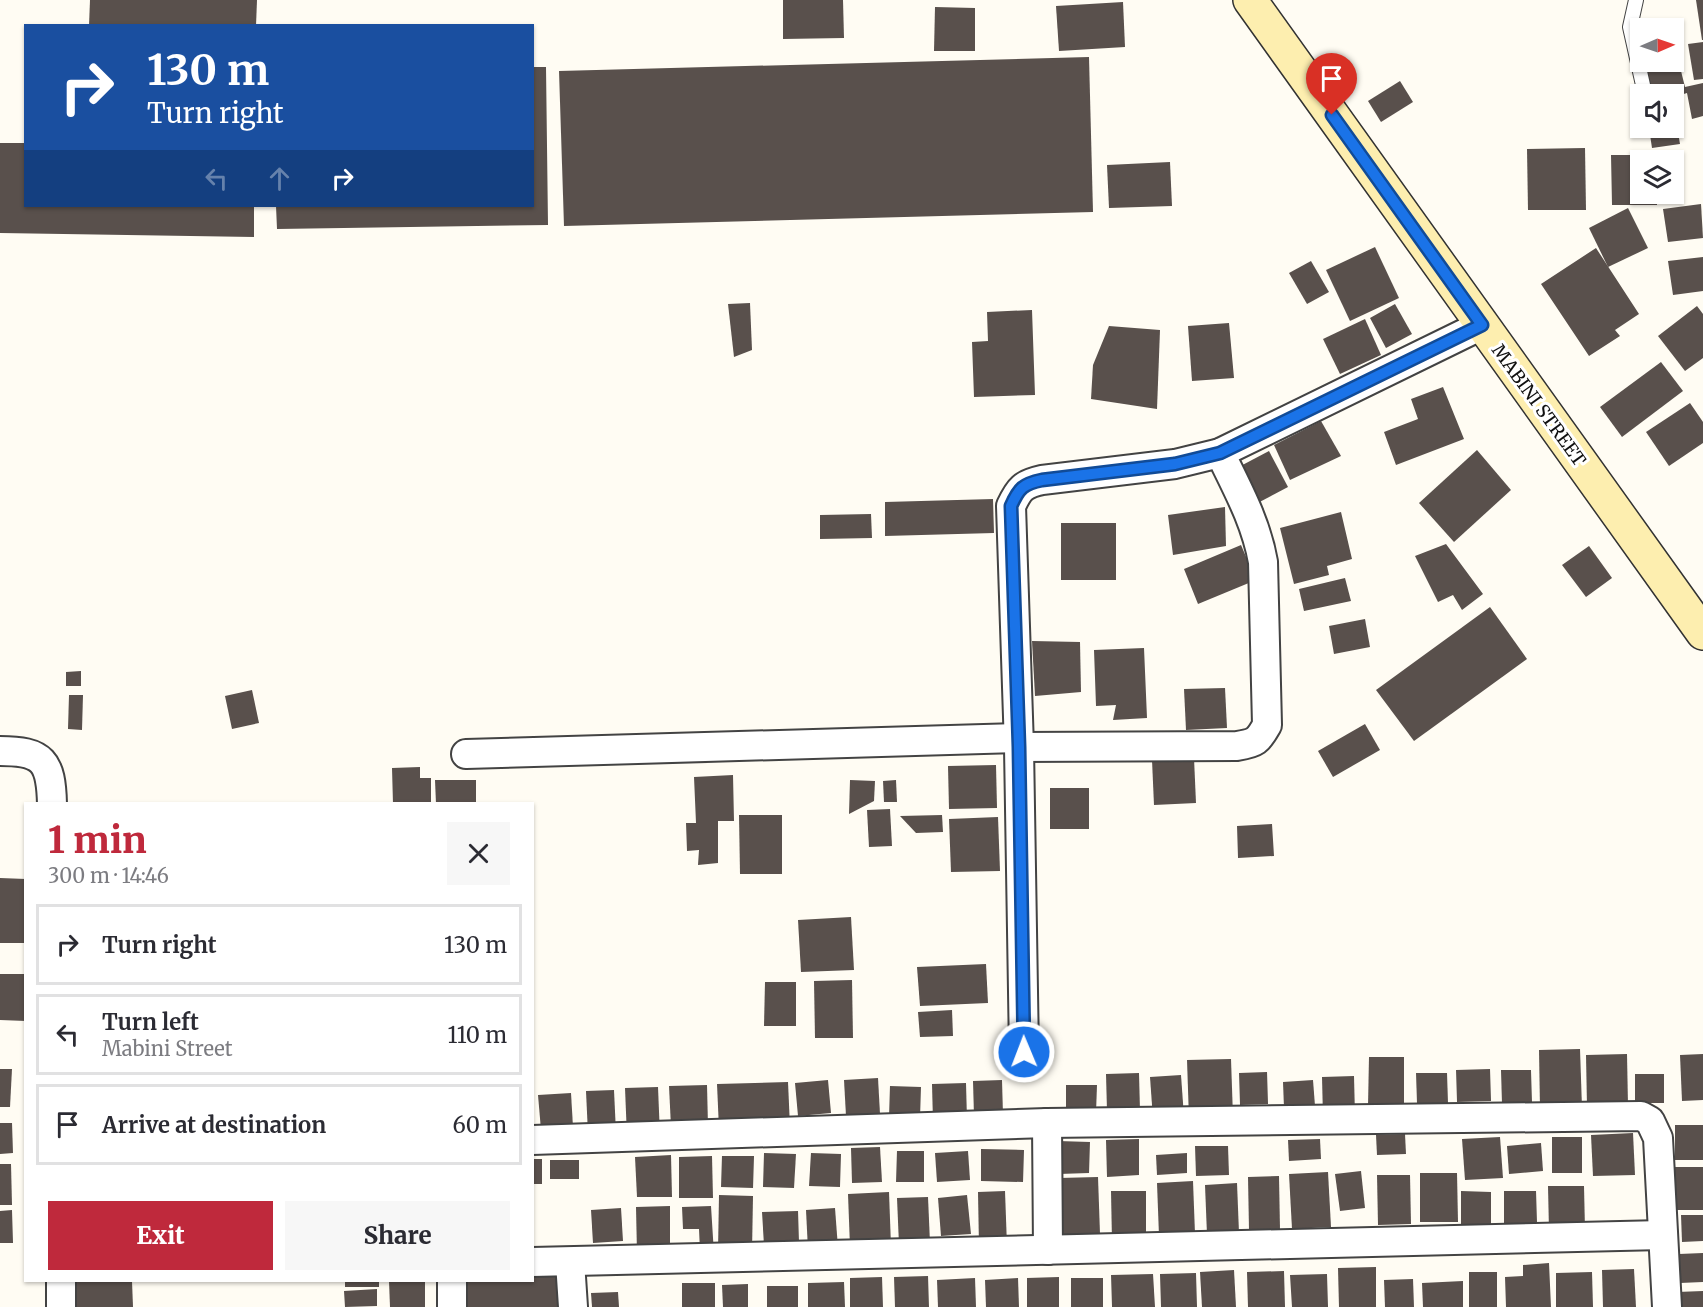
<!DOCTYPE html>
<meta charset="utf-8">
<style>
:root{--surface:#fff;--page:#f7f7f7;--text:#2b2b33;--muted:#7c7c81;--line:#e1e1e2;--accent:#bf293c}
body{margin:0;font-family:Merriweather,serif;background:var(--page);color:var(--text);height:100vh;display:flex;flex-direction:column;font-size:22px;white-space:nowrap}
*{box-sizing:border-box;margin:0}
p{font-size:20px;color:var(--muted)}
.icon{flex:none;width:33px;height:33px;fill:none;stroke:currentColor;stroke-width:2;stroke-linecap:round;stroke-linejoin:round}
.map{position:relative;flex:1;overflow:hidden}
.panel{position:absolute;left:24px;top:802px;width:510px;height:480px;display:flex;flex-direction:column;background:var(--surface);border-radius:0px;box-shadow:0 2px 4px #0004}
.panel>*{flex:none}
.hud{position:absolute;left:24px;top:24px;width:510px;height:183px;border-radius:0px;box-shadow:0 2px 4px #0004;background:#1a4fa0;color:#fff;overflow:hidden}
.needle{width:39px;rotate:88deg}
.fabs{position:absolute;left:1630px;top:18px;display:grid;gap:12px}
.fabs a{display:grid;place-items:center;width:54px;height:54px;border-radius:0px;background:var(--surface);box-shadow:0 2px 4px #0004;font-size:30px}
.pin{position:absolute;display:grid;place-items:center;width:51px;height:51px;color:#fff;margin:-62px -26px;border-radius:50% 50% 50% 0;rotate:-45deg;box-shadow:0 0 6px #0007}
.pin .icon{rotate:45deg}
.me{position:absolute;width:66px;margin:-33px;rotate:359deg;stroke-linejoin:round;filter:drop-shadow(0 0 4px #0008)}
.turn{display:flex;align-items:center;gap:21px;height:126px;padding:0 24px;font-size:27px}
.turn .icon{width:78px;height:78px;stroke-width:2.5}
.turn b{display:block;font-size:42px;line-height:51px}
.lanes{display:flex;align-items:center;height:57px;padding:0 24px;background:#0003;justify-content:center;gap:30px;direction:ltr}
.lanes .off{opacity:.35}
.round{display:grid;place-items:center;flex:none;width:63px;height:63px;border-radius:0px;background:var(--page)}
.headline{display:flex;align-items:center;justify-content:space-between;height:102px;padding:0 24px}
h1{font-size:36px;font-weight:800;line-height:45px;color:var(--accent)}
.action{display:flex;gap:12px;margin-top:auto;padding:12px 24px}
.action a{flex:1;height:69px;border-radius:0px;background:var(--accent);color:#fff;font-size:24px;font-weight:800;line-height:69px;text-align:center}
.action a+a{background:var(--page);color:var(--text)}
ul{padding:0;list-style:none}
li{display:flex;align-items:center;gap:18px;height:81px;margin:0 12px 9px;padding:0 12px;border:3px solid var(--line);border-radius:0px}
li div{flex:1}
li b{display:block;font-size:22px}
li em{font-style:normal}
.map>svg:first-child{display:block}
.building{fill:#59504c}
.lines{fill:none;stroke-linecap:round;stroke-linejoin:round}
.service-casing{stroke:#434343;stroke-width:16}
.minor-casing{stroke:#434343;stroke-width:32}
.secondary-casing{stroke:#323232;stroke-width:36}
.service{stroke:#fff;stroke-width:14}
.minor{stroke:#fff;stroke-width:28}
.secondary{stroke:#fdeeaf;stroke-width:33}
.route-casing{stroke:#114b97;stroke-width:15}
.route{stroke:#1a73e8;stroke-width:10}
.labels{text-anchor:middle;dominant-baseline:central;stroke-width:6;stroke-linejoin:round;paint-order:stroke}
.street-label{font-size:18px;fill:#101010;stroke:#fff}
</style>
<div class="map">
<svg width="1703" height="1307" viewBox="0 0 1703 1307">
<rect width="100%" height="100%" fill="#fffcf3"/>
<g class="building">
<polygon points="90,0 257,0 256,26 89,26"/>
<polygon points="783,0 843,0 844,38 783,39"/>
<polygon points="1696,0 1703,0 1703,40 1702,40"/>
<polygon points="1123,2 1125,47 1059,51 1056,6"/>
<polygon points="935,7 975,8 975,51 934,51"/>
<polygon points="1703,42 1703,79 1694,80 1688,44"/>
<polygon points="1675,47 1685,87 1703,83 1703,116 1692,119 1687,93 1674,97 1674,94 1648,94 1641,62 1674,62"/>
<polygon points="1089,57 1093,212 564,226 559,71"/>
<polygon points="532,67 546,67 548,225 277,229 276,206 532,206"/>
<polygon points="1400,81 1413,102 1381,122 1368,101"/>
<polygon points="1674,109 1680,144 1652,148 1649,128 1674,128"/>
<polygon points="0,143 26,143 26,206 254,206 254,237 0,233"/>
<polygon points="1585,148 1586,210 1528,210 1527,149"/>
<polygon points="1611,155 1656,155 1656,160 1641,160 1641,194 1657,194 1657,205 1612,205"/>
<polygon points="1170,162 1172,206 1109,208 1107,165"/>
<polygon points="1701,204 1703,238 1668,242 1663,209"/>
<polygon points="1628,208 1648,248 1608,267 1589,228"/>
<polygon points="1375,247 1399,298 1350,321 1326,270"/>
<polygon points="1596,248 1639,314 1615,330 1620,336 1589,356 1541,284"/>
<polygon points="1703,257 1703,291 1673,295 1668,261"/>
<polygon points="1311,261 1329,292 1307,304 1289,273"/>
<polygon points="750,303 752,350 734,357 728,304"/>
<polygon points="1395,304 1412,334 1386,348 1370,318"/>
<polygon points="1697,306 1703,314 1703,358 1685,371 1658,336"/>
<polygon points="1032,310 1035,395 974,397 972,342 988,341 987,312"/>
<polygon points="1365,319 1381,355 1340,374 1323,339"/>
<polygon points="1229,323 1234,378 1192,381 1188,326"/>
<polygon points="1109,326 1160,330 1157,409 1091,399 1093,365"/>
<polygon points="1661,362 1683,391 1622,437 1600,407"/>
<polygon points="1443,387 1464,439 1396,465 1384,432 1418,419 1411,399"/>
<polygon points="1690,403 1703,422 1703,443 1669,466 1646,432"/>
<polygon points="1321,421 1341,456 1290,480 1274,445"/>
<polygon points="1477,450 1511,490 1454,542 1419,503"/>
<polygon points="1269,451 1288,487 1252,506 1233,470"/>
<polygon points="993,499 994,533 885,536 885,502"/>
<polygon points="1225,507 1226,546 1173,555 1168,515"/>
<polygon points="1341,512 1352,559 1327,566 1329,575 1294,584 1280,528"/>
<polygon points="871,514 872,538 820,539 820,515"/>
<rect x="1061" y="523" width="55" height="57"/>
<polygon points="1446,544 1483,594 1462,610 1453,595 1438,602 1415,556"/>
<polygon points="1241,545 1256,580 1198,604 1184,569"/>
<polygon points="1589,546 1612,578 1586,597 1562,565"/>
<polygon points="1345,578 1351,601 1304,611 1299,589"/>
<polygon points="1490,607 1527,659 1414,741 1376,690"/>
<polygon points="1365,619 1370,647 1334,654 1329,626"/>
<polygon points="1032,641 1080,642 1081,692 1035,696"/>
<polygon points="1144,648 1147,718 1113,720 1116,705 1096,706 1094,650"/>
<polygon points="81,671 81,686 66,686 66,672"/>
<polygon points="1225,688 1227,728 1186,730 1184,689"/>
<polygon points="252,690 259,723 232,729 225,696"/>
<polygon points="69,695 83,695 82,730 68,729"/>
<polygon points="1365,724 1380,750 1333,777 1318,751"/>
<polygon points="1194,758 1196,803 1154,805 1152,760"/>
<polygon points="996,765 997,808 949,809 948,766"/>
<polygon points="420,767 420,778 431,778 431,804 393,804 392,768"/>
<polygon points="733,775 734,821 718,821 718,863 698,865 699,850 687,851 686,823 696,823 694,777"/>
<polygon points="435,780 476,780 476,804 436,804"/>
<polygon points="850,780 875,781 874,801 849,814"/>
<polygon points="896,780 897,802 884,802 883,781"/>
<rect x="1050" y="788" width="39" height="41"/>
<polygon points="890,809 892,846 869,847 867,810"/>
<polygon points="739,815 782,815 782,874 740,874"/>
<polygon points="942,815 943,832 916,833 900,816"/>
<polygon points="998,817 1000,871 951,872 949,819"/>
<polygon points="1272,824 1274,856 1238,858 1237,826"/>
<polygon points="0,878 26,879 26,943 0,943"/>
<polygon points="851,917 854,970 801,972 798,920"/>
<polygon points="986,964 988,1003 920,1006 917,967"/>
<polygon points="0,974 26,974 26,1021 0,1020"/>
<polygon points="852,980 853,1038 815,1038 814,981"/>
<polygon points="765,982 796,982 796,1026 764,1026"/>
<polygon points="952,1010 953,1036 920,1037 918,1012"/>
<polygon points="1580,1049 1582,1108 1540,1109 1539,1050"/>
<polygon points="1627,1054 1628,1106 1587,1107 1586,1055"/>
<polygon points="1703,1054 1703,1100 1682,1101 1680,1055"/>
<polygon points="1369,1057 1404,1057 1404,1107 1368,1106"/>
<polygon points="1231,1059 1233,1117 1189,1119 1187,1060"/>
<polygon points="0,1069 12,1069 10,1107 0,1107"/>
<polygon points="1490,1069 1491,1101 1457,1102 1456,1070"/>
<polygon points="1501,1070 1531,1070 1532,1103 1502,1104"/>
<polygon points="1267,1072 1268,1104 1240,1105 1239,1073"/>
<polygon points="1139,1073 1140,1111 1107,1111 1106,1074"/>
<polygon points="1416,1073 1447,1073 1448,1103 1417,1103"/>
<rect x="1635" y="1074" width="29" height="29"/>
<polygon points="1181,1075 1184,1117 1153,1119 1150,1077"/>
<polygon points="1354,1076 1355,1116 1323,1117 1322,1077"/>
<polygon points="878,1078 880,1114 846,1116 844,1080"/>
<polygon points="828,1080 831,1113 798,1116 795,1083"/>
<polygon points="1002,1080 1003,1115 974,1116 973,1081"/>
<polygon points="1313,1080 1315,1106 1284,1108 1283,1082"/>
<polygon points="788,1082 790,1127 719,1129 717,1084"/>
<polygon points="966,1083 967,1120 933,1122 932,1084"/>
<polygon points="707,1085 708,1126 671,1127 669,1086"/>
<polygon points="1066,1085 1097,1085 1096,1113 1066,1112"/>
<polygon points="890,1086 921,1087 920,1118 889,1117"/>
<polygon points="658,1087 660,1136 627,1137 625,1088"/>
<polygon points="614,1090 616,1133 588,1134 586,1091"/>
<polygon points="571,1093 573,1127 541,1130 538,1095"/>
<polygon points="0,1123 12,1123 13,1153 0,1154"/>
<rect x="1675" y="1125" width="28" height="35"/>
<polygon points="1633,1133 1635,1175 1593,1176 1591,1135"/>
<polygon points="1405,1134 1406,1154 1377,1155 1376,1135"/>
<polygon points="1500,1137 1503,1178 1465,1180 1462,1139"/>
<rect x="1552" y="1137" width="30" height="36"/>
<polygon points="1139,1139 1139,1175 1107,1177 1106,1140"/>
<polygon points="1320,1139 1321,1159 1289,1161 1288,1140"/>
<polygon points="1058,1141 1090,1142 1089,1173 1059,1174"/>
<polygon points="1541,1143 1543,1171 1509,1174 1507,1146"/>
<polygon points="1195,1146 1228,1146 1229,1175 1196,1176"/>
<polygon points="880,1147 882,1182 852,1183 851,1148"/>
<polygon points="981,1149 1024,1150 1023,1182 981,1181"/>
<polygon points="897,1151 924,1151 924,1182 896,1182"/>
<polygon points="968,1151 970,1180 937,1182 935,1153"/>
<polygon points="764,1153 796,1154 794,1188 763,1187"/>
<polygon points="811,1153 841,1154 840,1187 809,1186"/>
<polygon points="1187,1153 1187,1173 1157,1175 1156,1155"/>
<polygon points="671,1155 672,1197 637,1197 635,1157"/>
<polygon points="712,1156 713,1198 679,1198 679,1157"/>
<polygon points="722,1156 754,1156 753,1188 721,1187"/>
<rect x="532" y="1159" width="10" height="25"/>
<rect x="550" y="1160" width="29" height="19"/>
<polygon points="0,1164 11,1164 12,1205 0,1205"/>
<polygon points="1673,1167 1703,1167 1703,1210 1674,1210"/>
<polygon points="1361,1171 1365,1208 1340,1211 1335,1174"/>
<polygon points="1328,1172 1331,1227 1292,1229 1289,1174"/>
<polygon points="1420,1173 1457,1173 1458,1222 1420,1222"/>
<polygon points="1377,1175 1410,1175 1411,1224 1378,1225"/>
<polygon points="1279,1176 1280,1230 1249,1230 1248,1177"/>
<polygon points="1098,1177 1100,1234 1061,1236 1059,1178"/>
<polygon points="1193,1181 1195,1234 1159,1236 1157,1183"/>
<polygon points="1237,1183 1239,1233 1207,1235 1205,1185"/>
<polygon points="1548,1186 1584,1186 1585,1230 1549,1231"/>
<polygon points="1005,1191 1007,1246 979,1247 978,1192"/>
<polygon points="1111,1191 1146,1191 1146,1241 1112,1242"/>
<polygon points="1461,1191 1491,1192 1491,1228 1461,1228"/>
<polygon points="1504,1191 1536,1191 1537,1223 1504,1224"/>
<polygon points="889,1192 891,1246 850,1247 848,1194"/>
<polygon points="719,1195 753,1196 752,1252 718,1251"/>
<polygon points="967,1195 971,1234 941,1236 938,1198"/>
<polygon points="928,1197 930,1243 899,1245 897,1198"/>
<polygon points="670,1206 670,1254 637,1254 636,1207"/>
<polygon points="711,1206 714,1254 700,1251 699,1229 683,1229 682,1207"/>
<polygon points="621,1208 623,1241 593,1243 591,1210"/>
<polygon points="835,1208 838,1248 808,1250 806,1210"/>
<polygon points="12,1210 13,1243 0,1243 0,1211"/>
<polygon points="798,1211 799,1243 764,1245 762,1212"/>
<polygon points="1681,1215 1703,1215 1703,1241 1682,1242"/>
<polygon points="1703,1253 1703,1282 1680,1283 1679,1254"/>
<polygon points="1549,1263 1551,1307 1506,1307 1505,1277 1523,1276 1523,1265"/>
<polygon points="1376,1267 1376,1307 1339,1307 1338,1268"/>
<polygon points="1634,1269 1636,1307 1603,1307 1602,1270"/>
<polygon points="1234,1270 1236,1307 1202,1307 1200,1272"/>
<polygon points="1284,1271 1285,1307 1248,1307 1247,1272"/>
<rect x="1469" y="1272" width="28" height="35"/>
<polygon points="1592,1272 1593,1307 1556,1307 1556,1273"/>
<polygon points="1196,1273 1197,1307 1161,1307 1160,1274"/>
<polygon points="1153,1274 1155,1307 1112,1307 1111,1275"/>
<polygon points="1327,1274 1328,1307 1292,1307 1290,1275"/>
<polygon points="560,1276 561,1307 468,1307 467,1281 532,1281 532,1277"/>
<polygon points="928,1276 929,1307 895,1307 894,1277"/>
<polygon points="882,1277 883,1307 850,1307 850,1278"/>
<polygon points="1059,1277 1059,1307 1027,1307 1027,1278"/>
<polygon points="975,1278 976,1307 938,1307 937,1280"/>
<polygon points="1018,1278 1019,1307 986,1307 985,1280"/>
<rect x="1071" y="1278" width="32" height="29"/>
<polygon points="1413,1279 1414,1307 1385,1307 1384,1280"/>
<polygon points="75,1281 132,1281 133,1307 76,1307"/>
<rect x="345" y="1281" width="34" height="6"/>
<polygon points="389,1281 425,1281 425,1307 390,1307"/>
<polygon points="1463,1281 1463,1307 1423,1307 1422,1283"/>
<polygon points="844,1282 845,1307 808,1307 808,1283"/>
<rect x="682" y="1283" width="33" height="24"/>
<polygon points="748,1284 748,1307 723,1307 722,1285"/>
<rect x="767" y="1286" width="31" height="21"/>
<polygon points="377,1289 377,1306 345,1307 344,1291"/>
<polygon points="1703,1291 1703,1307 1677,1307 1677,1292"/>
<polygon points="618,1292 619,1307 592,1307 591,1293"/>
</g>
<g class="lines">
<defs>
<polyline id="service" points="1636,0 1630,27 1645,94"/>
<g id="minor">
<path d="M1019,747L1237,746C1256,743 1258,741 1267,725L1263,562C1256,522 1237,488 1220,453"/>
<path d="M0,751C43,751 51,761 52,804"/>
<polyline points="466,754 1018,738"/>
<path d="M1024,1052L1019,747L1011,506C1019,489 1023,484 1042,480L1175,464L1220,453L1482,325"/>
<polyline points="1047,1123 1048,1250"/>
<polyline points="532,1140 1047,1123 1641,1116 1650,1121 1658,1138 1667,1307"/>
<polyline points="532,1262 1663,1235"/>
<polyline points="570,1262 573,1307"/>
<polyline points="61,1281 61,1307"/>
<polyline points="452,1281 452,1307"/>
</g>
<polyline id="secondary" points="1250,0 1703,633"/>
</defs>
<use href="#service" class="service-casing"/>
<use href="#minor" class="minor-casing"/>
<use href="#secondary" class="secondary-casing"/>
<use href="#service" class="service"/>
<use href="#minor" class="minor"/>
<use href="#secondary" class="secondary"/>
</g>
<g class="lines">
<defs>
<path id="route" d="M1024,1052L1019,747L1011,506C1019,488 1023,484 1042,480L1175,464L1220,453L1482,325L1332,115"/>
</defs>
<use href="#route" class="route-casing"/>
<use href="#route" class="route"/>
</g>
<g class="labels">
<g class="street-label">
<text transform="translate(1539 405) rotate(54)">MABINI STREET</text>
</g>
</g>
</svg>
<div class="fabs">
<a><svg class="needle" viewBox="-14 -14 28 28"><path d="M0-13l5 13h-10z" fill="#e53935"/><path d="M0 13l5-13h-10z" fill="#7c7c81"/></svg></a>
<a><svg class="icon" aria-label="sound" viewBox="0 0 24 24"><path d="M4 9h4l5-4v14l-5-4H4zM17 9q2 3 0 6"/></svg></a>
<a><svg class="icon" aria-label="layers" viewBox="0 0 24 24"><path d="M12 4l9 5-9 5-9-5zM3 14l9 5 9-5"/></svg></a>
</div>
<div class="pin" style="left:1332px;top:115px;background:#d93025"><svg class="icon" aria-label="arrive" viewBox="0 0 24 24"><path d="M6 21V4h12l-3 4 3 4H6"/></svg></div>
<svg class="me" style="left:1024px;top:1052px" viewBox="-20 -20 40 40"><circle r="17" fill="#1a73e8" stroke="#fff" stroke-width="3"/><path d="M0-11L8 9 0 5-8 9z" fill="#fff"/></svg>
<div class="hud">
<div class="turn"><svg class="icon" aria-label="right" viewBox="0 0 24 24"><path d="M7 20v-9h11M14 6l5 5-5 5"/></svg><div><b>130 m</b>Turn right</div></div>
<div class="lanes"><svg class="icon off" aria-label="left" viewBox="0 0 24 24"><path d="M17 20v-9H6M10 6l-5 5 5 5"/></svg><svg class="icon off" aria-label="ahead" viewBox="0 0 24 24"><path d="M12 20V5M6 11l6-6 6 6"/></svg><svg class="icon" aria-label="right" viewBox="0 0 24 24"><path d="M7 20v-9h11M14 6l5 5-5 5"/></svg></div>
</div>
<section class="panel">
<div class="headline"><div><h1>1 min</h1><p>300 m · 14:46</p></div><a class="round"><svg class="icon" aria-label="close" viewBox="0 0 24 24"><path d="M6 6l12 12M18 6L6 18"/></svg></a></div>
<ul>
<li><svg class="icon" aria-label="right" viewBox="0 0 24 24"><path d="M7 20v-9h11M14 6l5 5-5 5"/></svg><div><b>Turn right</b></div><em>130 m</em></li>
<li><svg class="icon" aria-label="left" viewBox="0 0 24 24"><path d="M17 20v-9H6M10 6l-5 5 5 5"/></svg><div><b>Turn left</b><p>Mabini Street</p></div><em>110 m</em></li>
<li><svg class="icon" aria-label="arrive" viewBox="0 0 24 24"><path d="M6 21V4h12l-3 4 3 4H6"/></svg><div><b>Arrive at destination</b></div><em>60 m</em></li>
</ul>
<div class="action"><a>Exit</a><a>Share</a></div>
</section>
</div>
